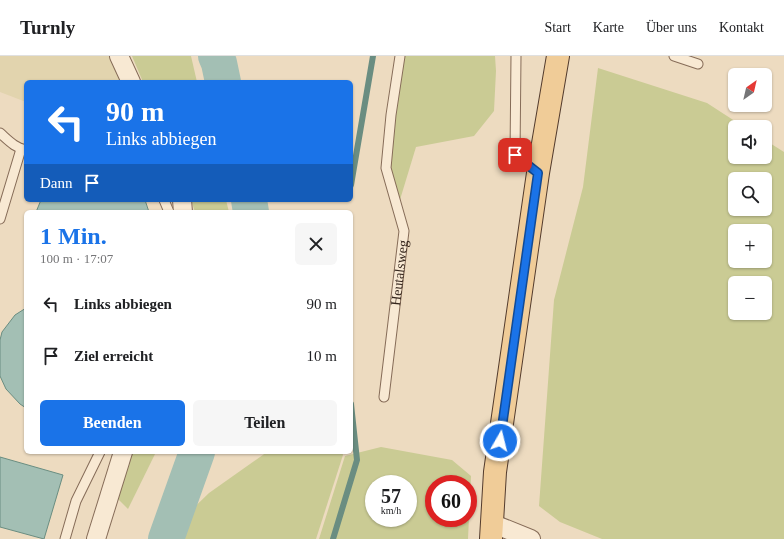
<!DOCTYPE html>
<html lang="de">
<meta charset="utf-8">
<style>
:root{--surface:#fff;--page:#f6f6f6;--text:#202124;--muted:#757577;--line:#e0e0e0;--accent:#1a73e8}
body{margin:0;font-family:"Times New Roman",serif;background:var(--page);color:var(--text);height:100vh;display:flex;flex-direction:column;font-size:15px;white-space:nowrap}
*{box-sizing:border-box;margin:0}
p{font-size:13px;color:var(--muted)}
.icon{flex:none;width:22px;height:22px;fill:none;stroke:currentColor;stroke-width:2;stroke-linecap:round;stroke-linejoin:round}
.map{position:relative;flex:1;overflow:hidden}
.drawer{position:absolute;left:24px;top:154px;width:329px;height:244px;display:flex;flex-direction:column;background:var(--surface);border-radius:6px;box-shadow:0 1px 3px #0004}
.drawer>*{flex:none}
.guide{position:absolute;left:24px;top:24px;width:329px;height:122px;border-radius:6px;box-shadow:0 1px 3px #0004;background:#1a73e8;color:#fff;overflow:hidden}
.needle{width:26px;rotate:34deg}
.fabs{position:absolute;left:728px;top:12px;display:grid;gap:8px}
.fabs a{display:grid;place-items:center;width:44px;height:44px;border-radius:6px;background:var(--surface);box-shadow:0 1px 3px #0004;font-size:20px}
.speed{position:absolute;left:365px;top:419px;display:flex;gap:8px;font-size:20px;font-weight:700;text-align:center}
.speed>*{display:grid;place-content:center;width:52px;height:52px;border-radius:50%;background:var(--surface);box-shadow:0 1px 3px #0004;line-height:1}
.speed small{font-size:10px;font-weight:400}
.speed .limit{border:6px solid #d22;background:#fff;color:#111}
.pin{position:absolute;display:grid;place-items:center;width:34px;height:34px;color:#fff;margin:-17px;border-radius:8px;box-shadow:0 2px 6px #0006}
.me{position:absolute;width:44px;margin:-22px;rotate:8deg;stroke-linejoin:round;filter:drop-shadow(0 0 3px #0008)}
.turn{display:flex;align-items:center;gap:14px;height:84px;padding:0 16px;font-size:18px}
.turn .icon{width:52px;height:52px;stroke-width:2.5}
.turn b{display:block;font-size:28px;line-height:34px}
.then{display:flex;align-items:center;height:38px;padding:0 16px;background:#0003;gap:8px;font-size:15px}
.round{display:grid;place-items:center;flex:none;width:42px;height:42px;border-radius:6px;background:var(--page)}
.head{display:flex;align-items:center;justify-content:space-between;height:68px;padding:0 16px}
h1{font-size:24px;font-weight:800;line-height:30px;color:var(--accent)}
.cta{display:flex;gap:8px;margin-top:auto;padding:8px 16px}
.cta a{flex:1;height:46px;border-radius:6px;background:var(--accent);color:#fff;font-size:16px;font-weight:800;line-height:46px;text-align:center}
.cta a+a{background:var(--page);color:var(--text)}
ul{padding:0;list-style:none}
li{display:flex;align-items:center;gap:12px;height:52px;padding:0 16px}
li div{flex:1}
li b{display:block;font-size:15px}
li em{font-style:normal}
header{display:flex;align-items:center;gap:24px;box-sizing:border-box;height:56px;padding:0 20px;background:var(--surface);border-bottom:1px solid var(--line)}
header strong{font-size:19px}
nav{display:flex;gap:22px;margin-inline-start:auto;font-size:14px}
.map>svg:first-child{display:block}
.farmland{fill:#e2d4ae}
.green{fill:#cacb94;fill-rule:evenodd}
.water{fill:#a3bfb4;stroke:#6a8d81}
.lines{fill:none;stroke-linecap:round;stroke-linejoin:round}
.stream{stroke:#6a8d81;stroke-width:6}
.river{stroke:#a3bfb4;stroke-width:36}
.service-casing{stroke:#866c58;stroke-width:11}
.minor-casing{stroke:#866c58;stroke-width:20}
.primary-casing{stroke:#533b2d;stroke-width:24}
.service{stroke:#f8e9d3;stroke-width:9}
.minor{stroke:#f8e9d3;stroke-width:18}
.primary{stroke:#f0cc98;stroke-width:22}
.route-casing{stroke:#114b97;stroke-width:10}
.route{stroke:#1a73e8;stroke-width:7}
.labels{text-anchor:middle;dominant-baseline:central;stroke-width:3;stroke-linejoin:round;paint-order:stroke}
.street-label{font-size:14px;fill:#35261d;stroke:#f5e6cf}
</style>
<header>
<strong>Turnly</strong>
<nav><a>Start</a><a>Karte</a><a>Über uns</a><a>Kontakt</a></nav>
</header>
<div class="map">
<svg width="784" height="483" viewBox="0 0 784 483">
<rect width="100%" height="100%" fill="#eddbc0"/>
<polygon class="farmland" points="0,0 110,0 120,26 26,26 26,46 0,36"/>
<g class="green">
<polygon points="132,0 191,0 197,26 143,26"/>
<polygon points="403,0 495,0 496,15 494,55 474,80 416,91 399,147 389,112 395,53"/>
<path d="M598,12L707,47L744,71H735V101H765V84L784,96V483H602L560,466L539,450L554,244L583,131ZM735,123H765V153H735ZM735,175H765V205H735ZM735,227H765V257H735Z"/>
<polygon points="191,144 226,144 229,156 195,156"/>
<path d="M381,391L452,404L471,420L468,483H319L345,400ZM374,428H408V462H374ZM434,428H468V462H434Z"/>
<polygon points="132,396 156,396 128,453 118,443"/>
<polygon points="267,396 342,396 343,399 316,483 176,483 178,467 209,437"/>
</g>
<g class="water">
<polygon points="41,144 145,144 149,156 36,156"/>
<polygon points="26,252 26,352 20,348 6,333 0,320 0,284 2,276 15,259"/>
<polygon points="0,401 63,419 44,483 0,471"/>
</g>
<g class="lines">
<g class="stream">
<polyline points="351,129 373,0"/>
<polyline points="333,483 357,404 351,348"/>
</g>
<g class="river">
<polyline points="216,0 219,7 223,26"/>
<polyline points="249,144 251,156"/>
<polyline points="166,483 197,396"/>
</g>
<defs>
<g id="service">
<polyline points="516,0 515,99 537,116"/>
<polyline points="674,0 698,8"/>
<path d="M0,77C8,84 15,92 26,94"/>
<polyline points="164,144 169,156"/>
<polyline points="0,163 21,93"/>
<path id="s1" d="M384,341L404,175L386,112L391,59L400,0"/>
<polyline points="65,483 76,445 100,396"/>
</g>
<g id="minor">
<polyline points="119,0 131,26"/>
<polyline points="182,144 183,156"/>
<polyline points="491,467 531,483"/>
<polyline points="96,483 123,396"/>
</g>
<polyline id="primary" points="491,483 495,416 538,117 558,0"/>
</defs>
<use href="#service" class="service-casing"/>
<use href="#minor" class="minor-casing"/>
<use href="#primary" class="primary-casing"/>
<use href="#service" class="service"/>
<use href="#minor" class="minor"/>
<use href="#primary" class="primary"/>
</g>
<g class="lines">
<defs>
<polyline id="route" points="500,385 538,117 515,99"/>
</defs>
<use href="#route" class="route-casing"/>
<use href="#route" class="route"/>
</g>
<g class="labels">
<g class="street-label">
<text stroke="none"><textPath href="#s1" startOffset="125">Heutalsweg</textPath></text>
</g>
</g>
</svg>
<div class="fabs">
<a><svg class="needle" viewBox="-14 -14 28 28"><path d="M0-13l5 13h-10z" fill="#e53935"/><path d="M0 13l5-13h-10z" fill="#757577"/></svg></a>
<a><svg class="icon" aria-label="sound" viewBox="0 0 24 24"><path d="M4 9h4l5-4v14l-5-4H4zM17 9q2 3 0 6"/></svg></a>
<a><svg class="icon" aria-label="search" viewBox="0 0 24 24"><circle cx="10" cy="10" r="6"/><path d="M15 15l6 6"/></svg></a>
<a>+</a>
<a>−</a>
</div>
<div class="speed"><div>57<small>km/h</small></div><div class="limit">60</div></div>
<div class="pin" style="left:515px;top:99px;background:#d93025"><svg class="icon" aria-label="arrive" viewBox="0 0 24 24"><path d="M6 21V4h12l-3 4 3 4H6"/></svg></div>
<svg class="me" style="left:500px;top:385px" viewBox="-20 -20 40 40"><circle r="17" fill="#1a73e8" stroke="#fff" stroke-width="3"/><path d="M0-11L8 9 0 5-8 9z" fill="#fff"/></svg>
<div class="guide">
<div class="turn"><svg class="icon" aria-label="left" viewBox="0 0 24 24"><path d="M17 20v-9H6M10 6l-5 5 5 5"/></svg><div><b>90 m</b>Links abbiegen</div></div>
<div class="then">Dann<svg class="icon" aria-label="arrive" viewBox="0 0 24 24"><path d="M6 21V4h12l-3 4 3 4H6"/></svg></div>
</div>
<section class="drawer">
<div class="head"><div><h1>1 Min.</h1><p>100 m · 17:07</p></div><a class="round"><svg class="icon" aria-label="close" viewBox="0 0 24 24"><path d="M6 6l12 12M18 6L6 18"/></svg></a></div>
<ul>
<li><svg class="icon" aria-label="left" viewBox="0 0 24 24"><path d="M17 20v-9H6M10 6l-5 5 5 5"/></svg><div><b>Links abbiegen</b></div><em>90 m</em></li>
<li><svg class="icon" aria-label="arrive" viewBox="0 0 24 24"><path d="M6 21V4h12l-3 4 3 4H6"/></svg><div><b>Ziel erreicht</b></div><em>10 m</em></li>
</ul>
<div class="cta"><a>Beenden</a><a>Teilen</a></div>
</section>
</div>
